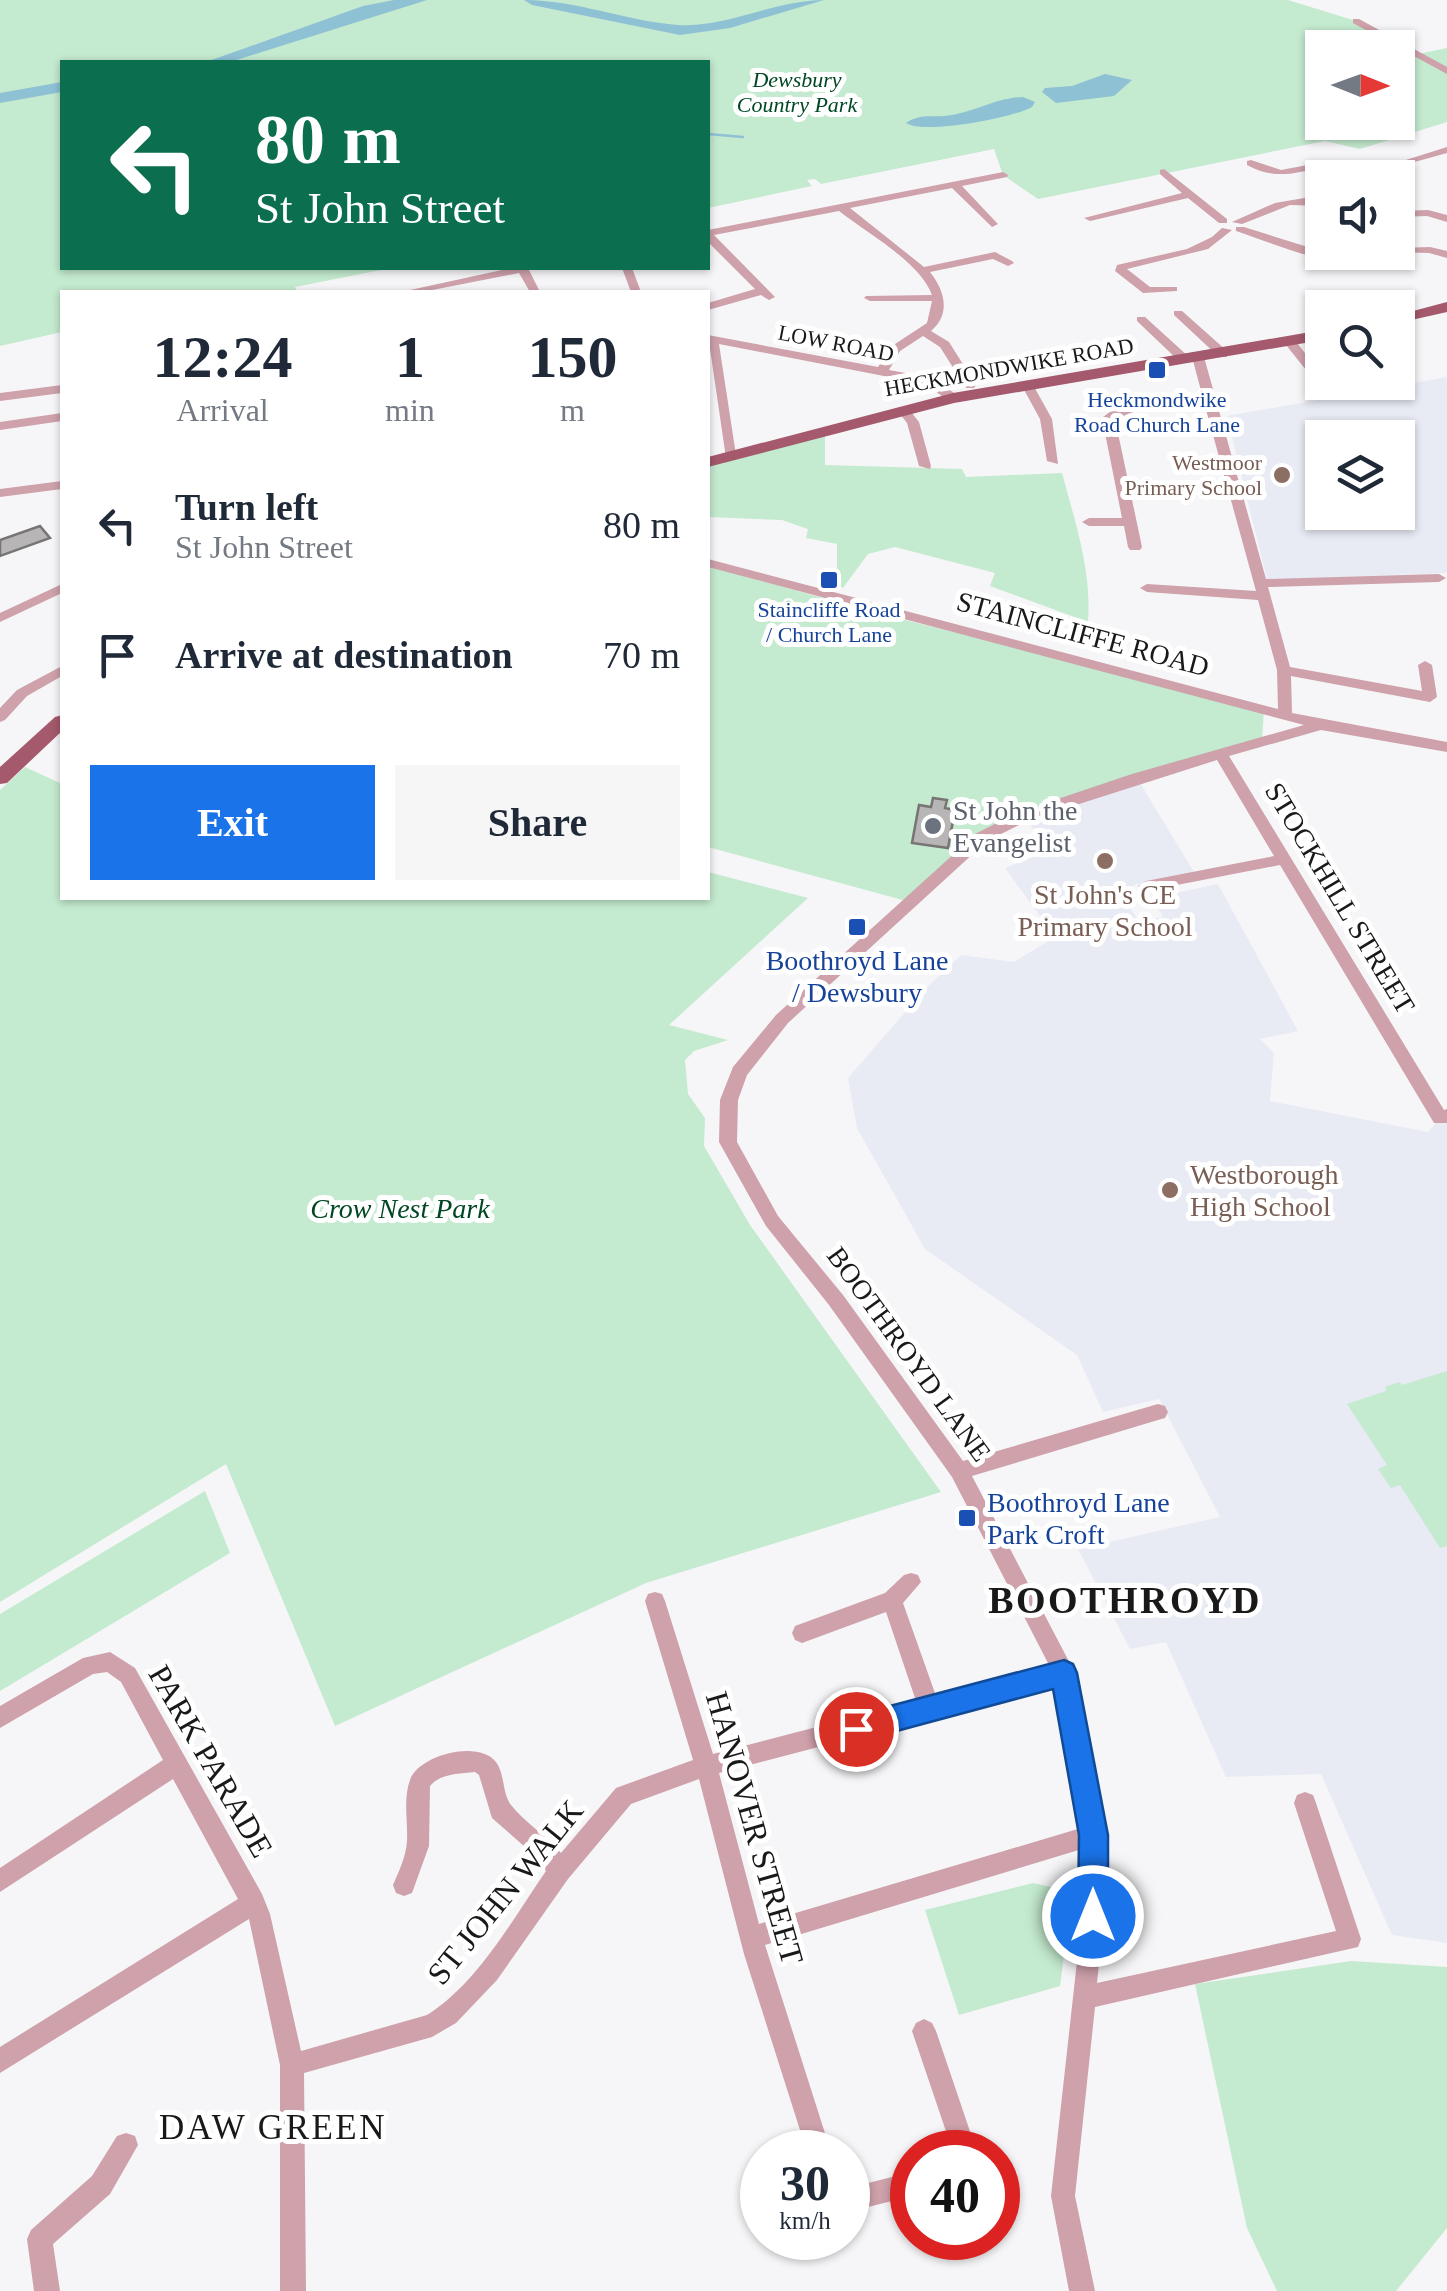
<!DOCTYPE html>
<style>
:root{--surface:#fff;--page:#f6f6f7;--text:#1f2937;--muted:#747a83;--accent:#1a73e8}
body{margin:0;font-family:Georgia,serif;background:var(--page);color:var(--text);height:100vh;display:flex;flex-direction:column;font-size:38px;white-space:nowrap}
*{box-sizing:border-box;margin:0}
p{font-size:32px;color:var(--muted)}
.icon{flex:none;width:55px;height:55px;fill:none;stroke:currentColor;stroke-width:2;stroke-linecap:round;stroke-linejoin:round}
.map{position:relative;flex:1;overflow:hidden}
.side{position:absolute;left:60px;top:290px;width:650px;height:610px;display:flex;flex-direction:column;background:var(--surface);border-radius:0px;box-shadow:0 2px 8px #0004}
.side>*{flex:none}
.guide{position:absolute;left:60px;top:60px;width:650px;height:210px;border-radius:0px;box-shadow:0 2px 8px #0004;background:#0b6e4f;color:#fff;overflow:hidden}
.needle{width:65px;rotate:91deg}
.buttons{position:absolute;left:1305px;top:30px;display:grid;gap:20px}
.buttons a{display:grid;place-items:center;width:110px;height:110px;border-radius:0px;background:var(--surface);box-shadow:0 2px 8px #0004;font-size:50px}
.speed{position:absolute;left:740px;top:2130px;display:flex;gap:20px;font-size:50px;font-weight:700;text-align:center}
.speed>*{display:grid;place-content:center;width:130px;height:130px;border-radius:50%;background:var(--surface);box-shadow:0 2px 8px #0004;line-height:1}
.speed small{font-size:25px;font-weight:400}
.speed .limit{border:15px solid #d22;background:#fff;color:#111}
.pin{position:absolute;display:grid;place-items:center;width:85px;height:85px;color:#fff;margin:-42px;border:5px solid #fff;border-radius:50%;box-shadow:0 2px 10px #0007}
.me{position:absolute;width:110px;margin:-55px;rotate:0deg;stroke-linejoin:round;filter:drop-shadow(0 0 8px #0008)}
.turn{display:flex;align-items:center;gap:35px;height:210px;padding:0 30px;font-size:45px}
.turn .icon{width:130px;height:130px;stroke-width:2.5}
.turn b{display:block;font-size:70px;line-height:85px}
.eta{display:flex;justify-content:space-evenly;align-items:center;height:170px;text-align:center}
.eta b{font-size:60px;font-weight:700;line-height:70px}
.primary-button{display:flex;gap:20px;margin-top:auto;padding:20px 30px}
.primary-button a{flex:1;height:115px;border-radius:0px;background:var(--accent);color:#fff;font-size:40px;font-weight:700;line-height:115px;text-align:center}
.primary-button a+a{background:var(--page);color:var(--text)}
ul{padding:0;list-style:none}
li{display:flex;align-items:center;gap:30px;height:130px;padding:0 30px}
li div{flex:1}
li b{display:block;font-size:38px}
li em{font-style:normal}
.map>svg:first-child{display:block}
.built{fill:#e8ebf4;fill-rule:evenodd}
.green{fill:#c4eacf;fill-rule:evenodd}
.water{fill:#8fc1d5}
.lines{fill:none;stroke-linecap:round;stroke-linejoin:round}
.stream{stroke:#8fc1d5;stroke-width:2.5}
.river{fill:#8fc1d5;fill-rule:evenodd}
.building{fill:#b7b5b5;stroke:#777574;stroke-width:2.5}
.minor{fill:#cea1ab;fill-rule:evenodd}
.major{fill:#a4596c;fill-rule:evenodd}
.route{fill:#1a73e8;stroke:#114b97;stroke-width:2.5}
.transit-dot{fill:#1a4fb4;stroke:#fff;stroke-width:4}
.education-dot{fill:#8d6e63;stroke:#fff;stroke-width:4}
.worship-dot{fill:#6b7280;stroke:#fff;stroke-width:4}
.labels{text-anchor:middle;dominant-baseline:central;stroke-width:10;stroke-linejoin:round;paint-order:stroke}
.far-park-label{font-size:22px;font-style:italic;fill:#004824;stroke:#fff}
.far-street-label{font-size:22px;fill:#19191a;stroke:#fff}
.far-transit-label{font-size:22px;fill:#164399;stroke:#fff}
.far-education-label{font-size:22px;fill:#785e54;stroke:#fff;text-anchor:end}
.street-label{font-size:28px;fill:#19191a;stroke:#fff}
.worship-label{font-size:28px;fill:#5b616d;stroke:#fff;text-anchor:start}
.education-label{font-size:28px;fill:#785e54;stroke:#fff}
.transit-label{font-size:28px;fill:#164399;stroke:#fff}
.park-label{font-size:28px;font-style:italic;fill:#004824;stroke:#fff}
.near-street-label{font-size:32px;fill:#19191a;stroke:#fff}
.near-neighbourhood-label{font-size:35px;letter-spacing:2.5px;fill:#19191a;stroke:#fff}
.district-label{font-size:38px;font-weight:bold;letter-spacing:2.5px;fill:#19191a;stroke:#fff}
</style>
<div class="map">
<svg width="1447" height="2291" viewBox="0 0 1447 2291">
<rect width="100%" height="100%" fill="#f6f6f8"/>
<g class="built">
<path d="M1447,377V573L1267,580L1227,416ZM1322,438H1398V512H1322Z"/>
<polygon points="1137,778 1194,872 1134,885 1135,890 1121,893 1139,922 1163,917 1152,898 1218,884 1298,1031 1260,1039 1274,1053 1270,1101 1428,1132 1440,1118 1447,1123 1447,1943 1392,1935 1321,1774 1226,1777 1166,1642 1130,1649 1078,1549 1220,1517 1159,1399 1103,1412 1077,1355 925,1249 857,1128 848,1078 926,988 961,955 1014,962 1055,937 1005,868 1049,851 1024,816"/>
</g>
<g class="green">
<path d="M0,0H1288L1356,21L1418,54L1447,48V122L1360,149L1325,141L1038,199L1003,175L994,149L821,184L815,179L807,180L812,186L708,208V62H62V268H391L295,287L297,292H62V332L0,346ZM1322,48H1398V122H1322Z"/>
<path d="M825,431V465L962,469L966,477L1062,473C1075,522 1092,571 1088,622L990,586L995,573L895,547L868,554L843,588L837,584V544L806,538L808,529L782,520L708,517V462Z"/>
<polygon points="708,566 869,611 1264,709 1262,740 1143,776 982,837 910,902 708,847"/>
<polygon points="25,767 62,784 62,898 708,898 708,872 808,898 669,1025 728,1040 694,1051 685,1060 688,1094 705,1118 704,1146 750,1225 941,1492 646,1583 335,1726 226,1464 0,1602 0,790"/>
<polygon points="1447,1371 1447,1546 1440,1548 1400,1485 1391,1488 1378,1469 1387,1465 1347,1404 1386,1391 1385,1387 1399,1382 1402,1385"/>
<polygon points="205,1491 230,1553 0,1691 0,1614"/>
<polygon points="1033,1883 1051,1887 1064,1898 1066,1940 1060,1986 959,2015 925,1910"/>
<polygon points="1351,1961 1447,1967 1447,2228 1396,2291 1277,2291 1247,2228 1195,1984"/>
</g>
<g class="water">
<polygon points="1105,74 1132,80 1114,96 1056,103 1042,92 1045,88 1072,86"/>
<path d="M1023,97L1035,102L1032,107C1013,118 924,135 906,123C919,114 930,117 945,116C974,113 994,98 1023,97Z"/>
</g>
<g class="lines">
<polyline class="stream" points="708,134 743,137"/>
<g class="river">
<polygon points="394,0 427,0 230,62 206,62 363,6"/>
<path d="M524,0C577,0 626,21 678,25C727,28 775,0 824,0L730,28L680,35L532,5Z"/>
<polygon points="62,82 62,92 0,103 0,93"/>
</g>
</g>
<g class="building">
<polygon points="40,526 50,538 0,556 0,540"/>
<polygon points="933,798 947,800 945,808 955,810 948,848 912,843 919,805 931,807"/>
</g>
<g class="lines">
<g class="minor">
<polygon points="1353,19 1359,19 1447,67 1447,74 1353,23"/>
<polygon points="1447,147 1447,153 1411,163 1406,160"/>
<path d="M1251,160L1281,170L1329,161L1354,175L1345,177L1327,167C1297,172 1276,181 1247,165V161Z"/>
<polygon points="1164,169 1227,219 1227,223 1219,223 1188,198 1090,221 1084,218 1182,193 1160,174 1160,170"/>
<path d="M1003,172L1008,175L1007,177L962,186L996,222L998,224L992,227L952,188L850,208L924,267L995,252L1012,261L1014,263L1008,266L993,259L930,272C945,291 951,314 931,331L949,342L976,385L974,388H966L940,347L923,336L900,351L889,370L933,378L957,395V401H949L925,384L719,344L736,455L726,458L708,335L878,367L892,346L927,323L932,301H870L864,298L866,296L932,295C920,262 867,233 839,211L714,235L775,297L769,300L761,295L708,310V303L755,289L708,242V230Z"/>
<polygon points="1310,197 1322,200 1322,206 1290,205 1242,224 1232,222 1275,203"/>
<polygon points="1428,210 1447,215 1447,222 1427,216 1398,217 1398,211"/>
<path d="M1236,227H1244L1327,253L1390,252C1340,276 1285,247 1236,231Z"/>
<polygon points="1222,228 1232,230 1208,249 1127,269 1150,287 1177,287 1177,291 1143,293 1115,271 1117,265 1187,249 1212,237"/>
<polygon points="1430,247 1447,251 1447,258 1429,253 1393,252 1398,252 1398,248"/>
<polygon points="511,268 530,268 529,270 540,292 530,292 519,273 422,292 401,292"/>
<polygon points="622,268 632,268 641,292 631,292"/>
<polygon points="1174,311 1182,311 1227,351 1227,357 1219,357 1174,315"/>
<polygon points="1137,317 1145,317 1189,357 1189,363 1181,363 1137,321"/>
<polygon points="1286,339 1294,339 1322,375 1322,382 1328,382 1326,385 1318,385 1286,345"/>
<path d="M1194,354L1204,357L1266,579L1439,574L1446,578L1439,582L1268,587L1290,667L1422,691L1418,665L1425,661L1432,665L1437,697L1430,702L1291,676L1292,713L1447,742V752L1321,730L1229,756L1444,1110L1447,1109V1123H1434L1280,865L1146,891L1140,890L1138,886L1146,881L1274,856L1217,760L1029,820L987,841L788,1023L747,1075L738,1100L737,1142L778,1216L843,1295L963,1461L1158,1404L1165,1406L1168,1412L1165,1418L1158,1420L972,1476L1075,1673L1104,1835V1916L1097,1983L1336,1931L1294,1803L1297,1795L1305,1792L1313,1795L1316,1803L1361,1939L1358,1947L1095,2007L1075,2196L1095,2291H1069L1051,2196L1082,1916V1849L765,1945L831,2152H807L744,1954L699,1779L631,1804L568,1879L497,1980L456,2023L432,2037L304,2073L306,2291H280V2065L249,1919L0,2073V2047L238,1899L173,1779L0,1892V1868L163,1760L121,1682L107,1672L93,1674L0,1728V1706L83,1658L110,1652L135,1668L262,1894L270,1914L301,2051L427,2015C478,1983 512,1920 546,1871L534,1855L492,1818L479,1775L475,1772C459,1774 441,1773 430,1786L429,1846L412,1893L404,1896L396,1893L393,1885C399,1871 406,1857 407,1841C408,1821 403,1799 410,1780C418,1755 479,1739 496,1762C505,1774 502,1793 511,1805C525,1823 546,1835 561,1853L616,1788L693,1760L645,1601L648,1594L655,1592L662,1594L665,1601L713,1754L916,1701L886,1612L802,1643L795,1640L792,1633L795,1626L885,1593L904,1575L911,1573L918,1575L921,1582L903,1603L936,1696L1050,1667L952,1477L829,1305L766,1226L719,1142L720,1100L733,1067L776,1015L977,833L1019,812L1132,774L1304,725L708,567V559L1278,709L1277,670L1258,600L1147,592L1140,588L1147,584L1256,591L1205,406L1144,408L1115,419L1142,547L1140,550H1130L1128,547L1124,526H1089L1082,522L1089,518H1122L1102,418C1129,395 1169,398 1203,398L1192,357ZM1056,1685L1081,1828L759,1924L719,1773Z"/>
<polygon points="1024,383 1032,383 1052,419 1058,464 1047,461 1040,419 1022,386"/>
<polygon points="62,385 62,393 0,401 0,393"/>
<polygon points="899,407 907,407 919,422 931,466 930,469 919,466 907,423 897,410"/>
<polygon points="62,413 62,421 0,430 0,422"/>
<polygon points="62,481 62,489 0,497 0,489"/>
<polygon points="62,584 62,593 0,622 0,613"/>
<polygon points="62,666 62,676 27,696 5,720 0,722 0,708 17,690"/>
<polygon points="924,2019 932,2023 936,2031 977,2152 953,2152 912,2031 916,2023"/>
<polygon points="126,2133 135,2136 138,2145 110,2194 53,2244 60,2291 34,2291 27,2239 31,2230 92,2176 117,2136"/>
<polygon points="912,2172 912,2196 848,2212 848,2188"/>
</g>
<g class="major">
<polygon points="1447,302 1447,312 1398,323 1398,315"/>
<polygon points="1322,330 1322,340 954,403 708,467 708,457 953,393"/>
<polygon points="62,715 62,731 7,783 0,784 0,767 55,717"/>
</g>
</g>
<polygon class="route" points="1064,1660 1073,1664 1077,1673 1108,1835 1108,1916 1104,1926 1093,1931 1083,1926 1078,1916 1079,1835 1053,1689 856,1742 846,1738 841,1729 846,1719 856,1715"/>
<g class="transit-dot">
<rect x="1147" y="360" width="20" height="20" rx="5"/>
<rect x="819" y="570" width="20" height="20" rx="5"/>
<rect x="847" y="917" width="20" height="20" rx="5"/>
<rect x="957" y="1508" width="20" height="20" rx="5"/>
</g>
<g class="education-dot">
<circle cx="1282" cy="475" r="10"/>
<circle cx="1105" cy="861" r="10"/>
<circle cx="1170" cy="1190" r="10"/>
</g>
<circle class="worship-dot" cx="933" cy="826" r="10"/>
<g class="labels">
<g class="far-park-label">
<text x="797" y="79">Dewsbury<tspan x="797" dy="25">Country Park</tspan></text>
</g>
<g class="far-street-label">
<text transform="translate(836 343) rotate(11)">LOW ROAD</text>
<text transform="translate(1009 367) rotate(-10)">HECKMONDWIKE ROAD</text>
</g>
<g class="far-transit-label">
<text x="1157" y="399">Heckmondwike<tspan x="1157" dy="25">Road Church Lane</tspan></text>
<text x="829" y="609">Staincliffe Road<tspan x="829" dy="25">/ Church Lane</tspan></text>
</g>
<g class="far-education-label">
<text x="1262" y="462">Westmoor<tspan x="1262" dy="25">Primary School</tspan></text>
</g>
<g class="street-label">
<text transform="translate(1083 634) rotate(15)">STAINCLIFFE ROAD</text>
<text transform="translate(1340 898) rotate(59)">STOCKHILL STREET</text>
<text transform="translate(909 1354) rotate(54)">BOOTHROYD LANE</text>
</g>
<g class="worship-label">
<text x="953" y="810">St John the<tspan x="953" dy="32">Evangelist</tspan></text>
</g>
<g class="education-label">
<text x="1105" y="894">St John's CE<tspan x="1105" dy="32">Primary School</tspan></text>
<text x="1190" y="1174" text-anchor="start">Westborough<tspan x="1190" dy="32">High School</tspan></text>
</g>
<g class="transit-label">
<text x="857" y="960">Boothroyd Lane<tspan x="857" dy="32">/ Dewsbury</tspan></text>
<text x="987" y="1502" text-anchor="start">Boothroyd Lane<tspan x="987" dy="32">Park Croft</tspan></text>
</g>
<g class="park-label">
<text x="400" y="1208">Crow Nest Park</text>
</g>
<g class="near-street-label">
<text transform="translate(211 1761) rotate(60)">PARK PARADE</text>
<text transform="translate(755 1828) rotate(74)">HANOVER STREET</text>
<text transform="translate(505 1892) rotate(-51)">ST JOHN WALK</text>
</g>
<g class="near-neighbourhood-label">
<text x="273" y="2127">DAW GREEN</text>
</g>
<g class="district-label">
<text x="1125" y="1600">BOOTHROYD</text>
</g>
</g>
</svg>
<div class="buttons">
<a><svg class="needle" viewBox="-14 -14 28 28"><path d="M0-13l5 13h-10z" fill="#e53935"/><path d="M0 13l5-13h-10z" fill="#747a83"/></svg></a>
<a><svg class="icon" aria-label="sound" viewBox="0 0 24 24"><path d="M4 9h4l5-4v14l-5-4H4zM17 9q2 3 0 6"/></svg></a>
<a><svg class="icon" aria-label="search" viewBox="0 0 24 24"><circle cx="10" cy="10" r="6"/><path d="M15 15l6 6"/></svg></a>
<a><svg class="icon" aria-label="layers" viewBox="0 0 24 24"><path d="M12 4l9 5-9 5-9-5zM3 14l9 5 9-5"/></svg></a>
</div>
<div class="speed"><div>30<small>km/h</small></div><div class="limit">40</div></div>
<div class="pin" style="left:856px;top:1729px;background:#d93025"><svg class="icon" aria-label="arrive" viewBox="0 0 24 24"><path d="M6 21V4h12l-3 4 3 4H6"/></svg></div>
<svg class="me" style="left:1093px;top:1916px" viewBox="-20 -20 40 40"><circle r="17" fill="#1a73e8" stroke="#fff" stroke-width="3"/><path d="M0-11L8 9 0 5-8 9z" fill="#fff"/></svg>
<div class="guide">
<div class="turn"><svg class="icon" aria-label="left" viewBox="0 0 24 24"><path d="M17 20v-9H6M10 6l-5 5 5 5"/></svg><div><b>80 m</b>St John Street</div></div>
</div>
<section class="side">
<div class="eta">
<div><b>12:24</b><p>Arrival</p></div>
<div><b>1</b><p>min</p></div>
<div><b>150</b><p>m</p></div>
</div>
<ul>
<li><svg class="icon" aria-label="left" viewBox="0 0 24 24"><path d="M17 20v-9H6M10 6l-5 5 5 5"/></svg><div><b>Turn left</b><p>St John Street</p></div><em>80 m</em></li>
<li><svg class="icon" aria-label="arrive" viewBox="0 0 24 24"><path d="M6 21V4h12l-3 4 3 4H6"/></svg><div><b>Arrive at destination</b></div><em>70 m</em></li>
</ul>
<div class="primary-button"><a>Exit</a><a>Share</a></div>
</section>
</div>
